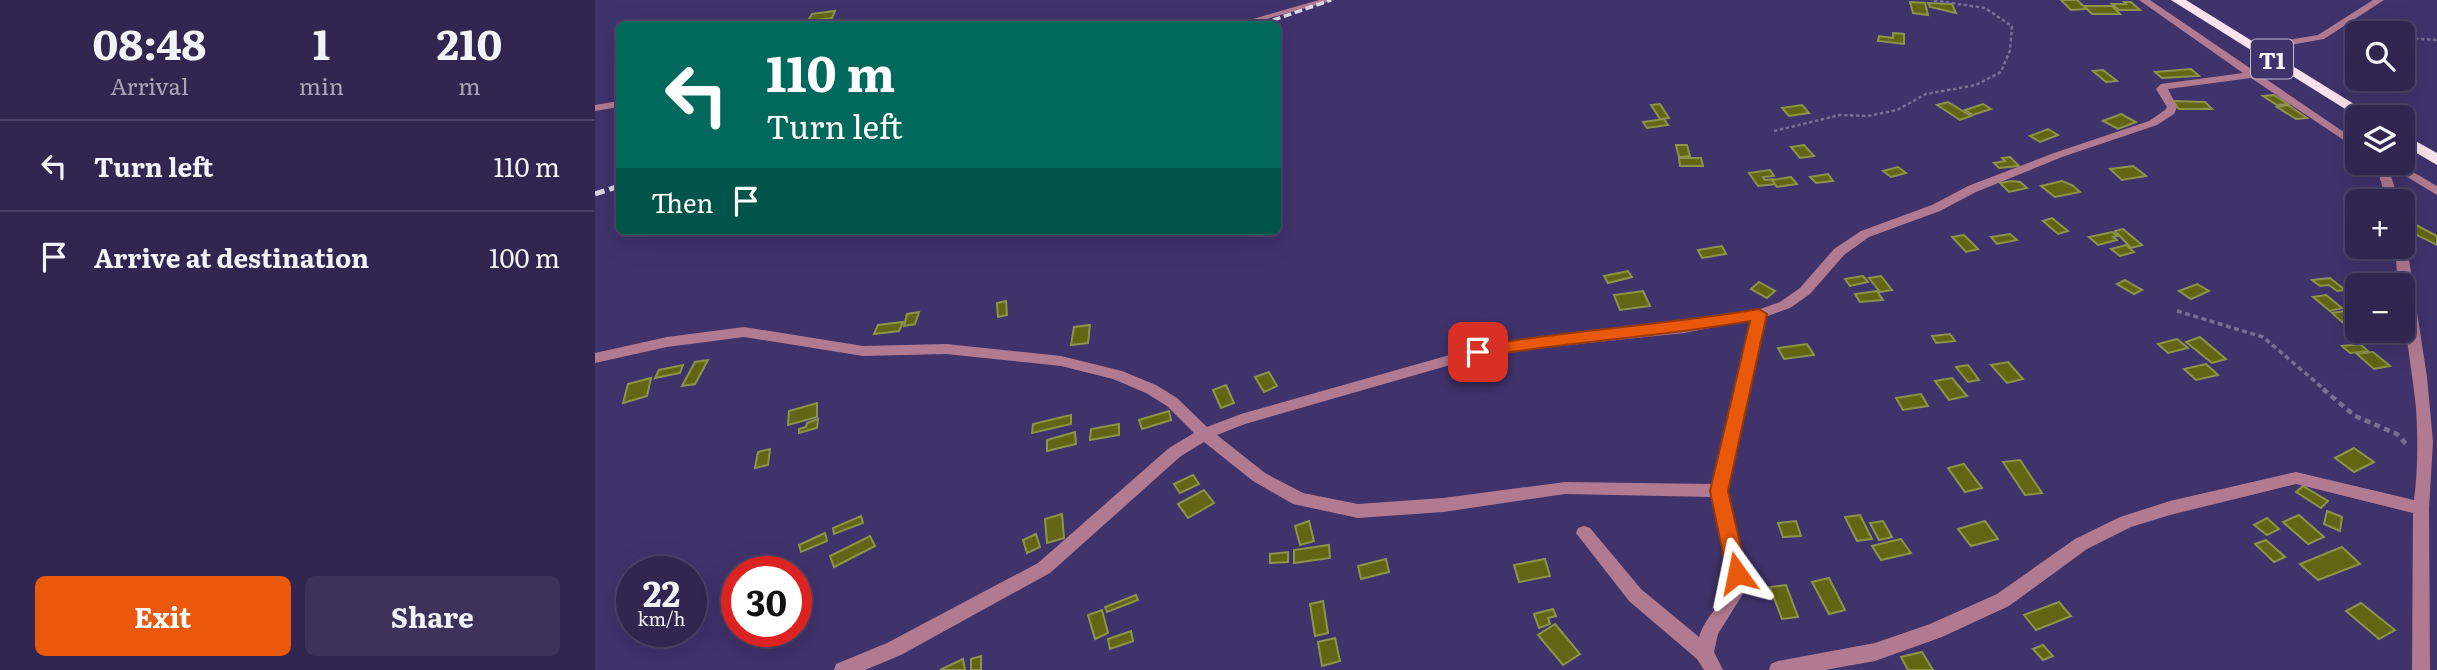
<!DOCTYPE html>
<meta charset="utf-8">
<style>
:root{--surface:#302650;--page:#3c325a;--text:#f1f3f6;--muted:#a8a5b7;--line:#4b4367;--accent:#ea580c}
body{margin:0;font-family:Literata,serif;background:var(--page);color:var(--text);height:100vh;display:flex;flex-direction:column;font-size:26px;white-space:nowrap}
*{box-sizing:border-box;margin:0}
p{font-size:23px;color:var(--muted)}
.icon{flex:none;width:38px;height:38px;fill:none;stroke:currentColor;stroke-width:2;stroke-linecap:round;stroke-linejoin:round}
.map{position:relative;flex:1;overflow:hidden}
.sheet{display:flex;flex-direction:column;background:var(--surface);width:595px}
.sheet>*{flex:none}
.guide{position:absolute;left:21px;top:21px;width:665px;height:214px;border-radius:10px;box-shadow:0 7px 28px #0002,0 0 0 2px var(--line);background:#00695c;color:#fff;overflow:hidden}
.buttons{position:absolute;left:1750px;top:21px;display:grid;gap:14px}
.buttons a{display:grid;place-items:center;width:70px;height:70px;border-radius:10px;background:var(--surface);box-shadow:0 7px 28px #0002,0 0 0 2px var(--line);font-size:35px}
.speed{position:absolute;left:21px;top:556px;display:flex;gap:14px;font-size:35px;font-weight:700;text-align:center}
.speed>*{display:grid;place-content:center;width:91px;height:91px;border-radius:50%;background:var(--surface);box-shadow:0 7px 28px #0002,0 0 0 2px var(--line);line-height:1}
.speed small{font-size:18px;font-weight:400}
.speed .limit{border:10px solid #d22;background:#fff;color:#111}
.pin{position:absolute;display:grid;place-items:center;width:60px;height:60px;color:#fff;margin:-30px;border-radius:14px;box-shadow:0 4px 10px #0006}
.me{position:absolute;width:77px;margin:-38px;rotate:348deg;stroke-linejoin:round;filter:drop-shadow(0 0 5px #0008)}
.turn{display:flex;align-items:center;gap:24px;height:147px;padding:0 35px;font-size:32px}
.turn .icon{width:91px;height:91px;stroke-width:2.5}
.turn b{display:block;font-size:49px;line-height:60px}
.then{display:flex;align-items:center;height:66px;padding:0 35px;background:#0003;gap:14px;font-size:26px}
.eta{display:flex;justify-content:space-evenly;align-items:center;height:119px;text-align:center}
.eta b{font-size:42px;font-weight:700;line-height:49px}
.primary-button{display:flex;gap:14px;margin-top:auto;padding:14px 35px}
.primary-button a{flex:1;height:80px;border-radius:10px;background:var(--accent);color:#fff;font-size:28px;font-weight:700;line-height:80px;text-align:center}
.primary-button a+a{background:var(--page);color:var(--text)}
ul{padding:0;list-style:none}
li{display:flex;align-items:center;gap:21px;height:91px;padding:0 35px;border-top:2px solid var(--line)}
li div{flex:1}
li b{display:block;font-size:26px}
li em{font-style:normal}
main{display:flex;flex:1;min-height:0}
.map>svg:first-child{display:block}
.building{fill:#626612;stroke:#8e934b;stroke-width:2}
.lines{fill:none;stroke-linecap:round;stroke-linejoin:round}
.path-far2{stroke:#786e97;stroke-width:2.5;stroke-dasharray:3.5 2.5;stroke-linecap:butt}
.path-far1{stroke:#786e97;stroke-width:3.5;stroke-dasharray:5 3.5;stroke-linecap:butt}
.path{stroke:#786e97;stroke-width:4.5;stroke-dasharray:6 4.5;stroke-linecap:butt}
.minor{fill:#b17a91;fill-rule:evenodd}
.trunk{fill:#fae3ec;fill-rule:evenodd}
.rail-far1{stroke:#dad7e5;stroke-width:3.5;stroke-dasharray:8 3.5;stroke-linecap:butt}
.rail{stroke:#dad7e5;stroke-width:5;stroke-dasharray:10 5;stroke-linecap:butt}
.route{fill:#ea580c;stroke:#983908;stroke-width:2}
.labels{text-anchor:middle;dominant-baseline:central;stroke-width:5;stroke-linejoin:round;paint-order:stroke}
.shield{fill:#40326b;stroke:#beb9cf;stroke-width:2}
.shield-label{font-size:23px;font-weight:bold;fill:#f4f3fa}
</style>
<main>
<section class="sheet">
<div class="eta">
<div><b>08:48</b><p>Arrival</p></div>
<div><b>1</b><p>min</p></div>
<div><b>210</b><p>m</p></div>
</div>
<ul>
<li><svg class="icon" aria-label="left" viewBox="0 0 24 24"><path d="M17 20v-9H6M10 6l-5 5 5 5"/></svg><div><b>Turn left</b></div><em>110 m</em></li>
<li><svg class="icon" aria-label="arrive" viewBox="0 0 24 24"><path d="M6 21V4h12l-3 4 3 4H6"/></svg><div><b>Arrive at destination</b></div><em>100 m</em></li>
</ul>
<div class="primary-button"><a>Exit</a><a>Share</a></div>
</section>
<div class="map">
<svg width="1842" height="670" viewBox="0 0 1842 670">
<rect width="100%" height="100%" fill="#40326b"/>
<g class="building">
<polygon points="1466,0 1482,0 1492,9 1476,10"/>
<polygon points="1315,2 1330,3 1333,15 1318,13"/>
<polygon points="1529,2 1536,2 1545,10 1524,10 1517,4 1531,4"/>
<polygon points="1333,3 1357,4 1361,13 1335,7"/>
<polygon points="1489,6 1517,6 1525,14 1497,14"/>
<polygon points="240,11 237,18 213,21 217,14"/>
<polygon points="1298,33 1309,34 1309,44 1283,41 1284,36 1298,38"/>
<polygon points="1596,69 1604,76 1567,78 1560,72"/>
<polygon points="1508,70 1522,81 1511,82 1498,71"/>
<polygon points="1679,95 1693,104 1682,105 1668,96"/>
<polygon points="1578,101 1610,102 1617,109 1584,109"/>
<polygon points="1353,102 1376,116 1365,120 1342,105"/>
<polygon points="1065,104 1074,118 1065,119 1056,105"/>
<polygon points="1388,104 1396,109 1378,115 1370,110"/>
<polygon points="1207,105 1214,113 1194,116 1187,108"/>
<polygon points="1693,105 1712,118 1701,119 1682,107"/>
<polygon points="1526,114 1541,122 1523,129 1508,121"/>
<polygon points="1069,119 1073,125 1052,128 1048,122"/>
<polygon points="1453,129 1463,135 1445,142 1435,136"/>
<polygon points="1081,145 1092,145 1095,156 1084,157"/>
<polygon points="1209,145 1219,156 1205,158 1196,147"/>
<polygon points="1415,157 1424,166 1404,168 1399,163 1410,161 1407,158"/>
<polygon points="1084,158 1106,158 1108,166 1085,166"/>
<polygon points="1538,166 1551,176 1527,180 1515,169"/>
<polygon points="1303,167 1311,173 1296,177 1288,171"/>
<polygon points="1175,170 1179,176 1168,177 1170,180 1178,179 1182,184 1163,186 1154,173"/>
<polygon points="1233,174 1238,181 1221,183 1215,177"/>
<polygon points="1196,177 1202,184 1182,187 1177,180"/>
<polygon points="1417,181 1425,182 1432,188 1414,192 1405,183"/>
<polygon points="1467,181 1477,185 1485,192 1460,197 1446,186"/>
<polygon points="1457,218 1473,231 1463,234 1448,221"/>
<polygon points="1821,225 1842,236 1842,245 1812,230"/>
<polygon points="1528,229 1547,245 1536,248 1520,231"/>
<polygon points="1517,232 1523,236 1518,237 1522,240 1503,245 1494,237"/>
<polygon points="1415,234 1422,240 1402,244 1396,237"/>
<polygon points="1369,235 1383,249 1371,252 1357,237"/>
<polygon points="1531,245 1539,252 1525,256 1516,249"/>
<polygon points="1127,246 1131,254 1107,258 1103,250"/>
<polygon points="1033,271 1037,277 1013,283 1009,276"/>
<polygon points="1268,276 1273,282 1255,286 1250,279"/>
<polygon points="1286,276 1297,290 1285,292 1274,278"/>
<polygon points="1735,278 1750,290 1742,291 1734,285 1725,286 1717,280"/>
<polygon points="1530,280 1547,290 1539,294 1522,284"/>
<polygon points="1164,282 1180,291 1172,298 1156,289"/>
<polygon points="1602,284 1614,291 1596,299 1584,291"/>
<polygon points="1048,291 1055,306 1025,310 1019,295"/>
<polygon points="1282,291 1288,300 1265,302 1260,294"/>
<polygon points="1731,295 1747,308 1735,311 1718,297"/>
<polygon points="411,301 412,315 403,317 402,303"/>
<polygon points="1762,309 1762,327 1755,329 1737,313"/>
<polygon points="324,312 320,324 309,326 312,314"/>
<polygon points="308,322 304,331 279,334 283,325"/>
<polygon points="495,325 493,343 476,345 479,327"/>
<polygon points="1355,334 1360,341 1341,343 1337,336"/>
<polygon points="1605,337 1631,359 1617,363 1591,342"/>
<polygon points="1582,339 1593,348 1573,353 1563,344"/>
<polygon points="1212,344 1219,355 1189,359 1183,348"/>
<polygon points="1765,344 1773,351 1755,353 1747,346"/>
<polygon points="1778,352 1795,366 1779,369 1762,354"/>
<polygon points="113,360 100,384 87,386 100,362"/>
<polygon points="1413,362 1428,379 1412,383 1396,365"/>
<polygon points="1611,364 1623,375 1601,380 1589,369"/>
<polygon points="88,365 85,373 60,378 64,370"/>
<polygon points="1373,365 1384,380 1373,382 1361,367"/>
<polygon points="674,372 682,386 669,392 660,377"/>
<polygon points="56,378 52,396 28,403 33,384"/>
<polygon points="1357,378 1372,396 1354,400 1340,381"/>
<polygon points="631,385 639,403 626,408 618,390"/>
<polygon points="1326,394 1333,406 1308,410 1301,398"/>
<polygon points="222,403 222,417 193,425 194,411"/>
<polygon points="574,411 576,420 547,429 544,420"/>
<polygon points="476,415 476,424 437,433 438,424"/>
<polygon points="223,419 222,428 204,433 204,429 211,427 212,423"/>
<polygon points="524,424 524,435 495,440 496,429"/>
<polygon points="480,432 481,444 452,451 452,440"/>
<polygon points="1759,448 1779,462 1759,472 1740,458"/>
<polygon points="175,449 173,465 160,468 163,452"/>
<polygon points="1425,460 1447,493 1430,495 1408,462"/>
<polygon points="1369,464 1387,488 1370,492 1353,468"/>
<polygon points="598,475 604,484 585,493 579,484"/>
<polygon points="1708,486 1733,501 1726,508 1701,492"/>
<polygon points="609,490 619,503 593,518 583,504"/>
<polygon points="1732,511 1747,517 1745,531 1729,524"/>
<polygon points="467,514 469,538 452,543 450,519"/>
<polygon points="1265,515 1277,539 1262,541 1250,517"/>
<polygon points="1704,515 1729,537 1713,544 1688,522"/>
<polygon points="266,516 268,523 239,534 238,528"/>
<polygon points="1672,518 1684,529 1672,535 1659,525"/>
<polygon points="714,521 719,541 705,545 700,526"/>
<polygon points="1201,521 1206,536 1188,537 1183,523"/>
<polygon points="1288,521 1297,537 1284,540 1275,523"/>
<polygon points="1390,521 1403,539 1376,546 1363,529"/>
<polygon points="230,533 232,541 206,552 204,545"/>
<polygon points="441,534 445,547 432,553 428,540"/>
<polygon points="275,536 280,546 239,567 235,556"/>
<polygon points="1306,539 1316,553 1286,560 1277,546"/>
<polygon points="1671,540 1690,557 1679,562 1660,544"/>
<polygon points="734,545 735,558 699,563 699,550"/>
<polygon points="1747,547 1765,564 1723,580 1705,564"/>
<polygon points="693,552 693,562 675,563 675,554"/>
<polygon points="791,559 794,572 766,579 763,566"/>
<polygon points="950,559 955,576 924,582 919,565"/>
<polygon points="1234,578 1250,610 1234,614 1217,582"/>
<polygon points="1191,585 1203,617 1187,619 1175,587"/>
<polygon points="541,595 543,600 512,612 510,607"/>
<polygon points="728,601 733,633 720,636 715,604"/>
<polygon points="1464,602 1476,616 1441,630 1429,615"/>
<polygon points="1766,603 1800,630 1784,639 1751,611"/>
<polygon points="958,609 961,616 953,618 955,624 944,628 939,614"/>
<polygon points="507,610 513,633 500,639 493,615"/>
<polygon points="960,624 985,654 968,665 943,635"/>
<polygon points="536,631 538,641 515,649 513,639"/>
<polygon points="740,638 745,661 727,666 723,642"/>
<polygon points="1448,645 1458,656 1448,660 1438,649"/>
<polygon points="1327,652 1338,670 1313,670 1306,657"/>
<polygon points="386,656 386,670 376,670 376,659"/>
<polygon points="368,659 370,670 345,670"/>
</g>
<g class="lines">
<g class="path-far2">
<polyline points="1750,37 1762,38"/>
<polyline points="1808,38 1842,40"/>
<polyline points="1179,131 1245,115 1273,116 1302,110 1331,94 1381,85 1406,72 1415,50 1417,26 1390,8 1336,0"/>
</g>
<polyline class="path-far1" points="1582,311 1668,337 1730,390"/>
<polyline class="path" points="1728,389 1760,416 1802,434 1812,445"/>
<g class="minor">
<polygon points="724,0 739,0 654,24 640,24"/>
<path d="M1544,0H1555L1762,141V149L1656,78L1573,89L1582,107L1579,114L1562,125L1467,157L1381,192L1345,211L1274,237L1249,255L1215,294L1195,308L1170,317L1132,491L1151,573V589L1123,634L1119,652L1128,670H1109L1102,659L1034,601L981,533L983,528L989,526L995,528L1046,589L1104,637C1109,619 1124,607 1132,590C1138,575 1121,515 1117,497L970,494L848,512L763,518L698,504L658,481L609,442L586,456L455,573L306,655L270,670H239L241,664L292,643L443,563L574,448L599,433L572,406L551,393L518,379L466,366L351,354L268,356L149,337L72,347L0,363V353L72,337L149,327L268,346L351,344L466,356L527,371L561,385L582,398L612,427L646,414L897,343L1089,323L1162,310L1185,302L1205,288L1239,249L1266,231L1337,205L1373,186L1459,153L1554,121L1570,110L1572,107L1561,89L1566,84L1648,73ZM1156,320L1117,484L970,482L848,498L763,504L708,493L670,473L622,435L650,424L897,353L1089,333Z"/>
<polygon points="1778,0 1789,0 1729,39 1661,51 1656,48 1661,45 1723,35"/>
<polygon points="24,101 24,107 0,111 0,105"/>
<path d="M1780,163C1804,162 1822,174 1842,186V195L1809,175L1794,170L1804,201H1792Z"/>
<path d="M1808,244L1812,247L1832,377L1838,442L1834,508L1835,670H1817L1818,513L1701,484L1575,515L1536,527L1492,549L1414,606L1347,637L1280,661L1230,670H1174L1176,664L1183,661L1280,643L1335,624L1402,594L1480,539L1525,517L1575,501L1701,472L1819,500C1823,469 1823,439 1821,408C1817,367 1808,327 1808,285H1803L1800,247H1808Z"/>
</g>
<g class="trunk">
<polygon points="1576,0 1591,0 1780,117 1763,117"/>
<polygon points="1808,134 1842,153 1842,165 1808,145"/>
</g>
<polyline class="rail-far1" points="667,24 736,0"/>
<polyline class="rail" points="0,194 24,186"/>
</g>
<path class="route" d="M1164,309L1172,314L1133,491L1152,573L1149,579L1142,582L1135,579L1132,573L1115,491L1155,321C1065,337 973,342 883,357L875,352L883,346C976,330 1071,325 1164,309Z"/>
<g class="labels">
<rect class="shield" x="1656" y="39.5" width="42" height="39" rx="5"/>
<g class="shield-label">
<text x="1677" y="59">T1</text>
</g>
</g>
</svg>
<div class="buttons">
<a><svg class="icon" aria-label="search" viewBox="0 0 24 24"><circle cx="10" cy="10" r="6"/><path d="M15 15l6 6"/></svg></a>
<a><svg class="icon" aria-label="layers" viewBox="0 0 24 24"><path d="M12 4l9 5-9 5-9-5zM3 14l9 5 9-5"/></svg></a>
<a>+</a>
<a>−</a>
</div>
<div class="speed"><div>22<small>km/h</small></div><div class="limit">30</div></div>
<div class="pin" style="left:883px;top:352px;background:#d93025"><svg class="icon" aria-label="arrive" viewBox="0 0 24 24"><path d="M6 21V4h12l-3 4 3 4H6"/></svg></div>
<svg class="me" style="left:1142px;top:573px" viewBox="-20 -20 40 40"><path d="M0-17L14 15 0 8-14 15z" fill="#ea580c" stroke="#fff" stroke-width="4"/></svg>
<div class="guide">
<div class="turn"><svg class="icon" aria-label="left" viewBox="0 0 24 24"><path d="M17 20v-9H6M10 6l-5 5 5 5"/></svg><div><b>110 m</b>Turn left</div></div>
<div class="then">Then<svg class="icon" aria-label="arrive" viewBox="0 0 24 24"><path d="M6 21V4h12l-3 4 3 4H6"/></svg></div>
</div>
</div>
</main>
